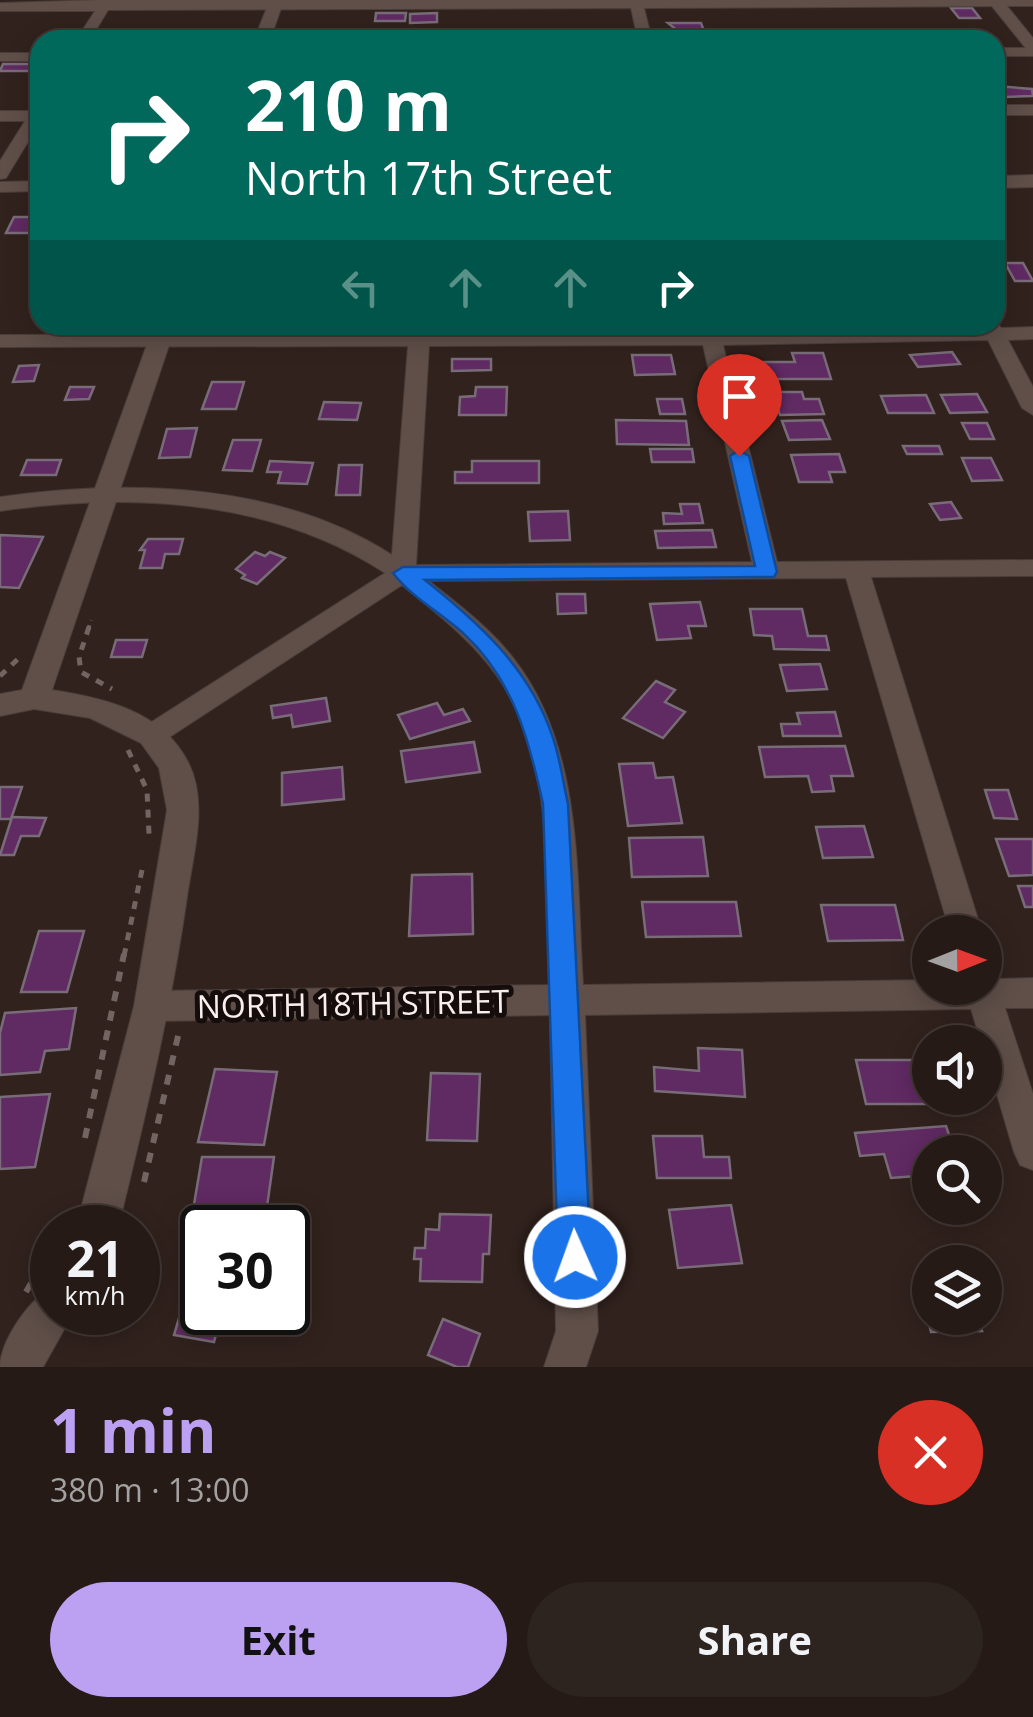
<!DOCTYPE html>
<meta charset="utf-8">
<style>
:root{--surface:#251a16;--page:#2d231f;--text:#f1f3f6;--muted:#a3a1a1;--line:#423835;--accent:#bca0f2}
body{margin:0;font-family:"Open Sans",sans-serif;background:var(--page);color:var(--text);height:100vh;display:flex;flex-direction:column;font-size:38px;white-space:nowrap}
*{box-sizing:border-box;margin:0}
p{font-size:32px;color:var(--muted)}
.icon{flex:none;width:55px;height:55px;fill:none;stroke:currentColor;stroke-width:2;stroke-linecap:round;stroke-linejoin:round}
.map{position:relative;height:1367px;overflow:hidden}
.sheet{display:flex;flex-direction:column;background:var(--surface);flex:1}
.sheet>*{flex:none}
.banner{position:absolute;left:30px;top:30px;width:975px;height:305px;border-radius:30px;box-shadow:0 5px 25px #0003,0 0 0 2px var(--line);background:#00695c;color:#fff;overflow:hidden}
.needle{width:65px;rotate:89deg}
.buttons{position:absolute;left:912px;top:915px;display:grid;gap:20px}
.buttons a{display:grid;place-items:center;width:90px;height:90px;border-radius:50%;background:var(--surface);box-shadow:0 5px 25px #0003,0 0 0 2px var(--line);font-size:50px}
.speed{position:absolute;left:30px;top:1205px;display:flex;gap:20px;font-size:50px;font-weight:700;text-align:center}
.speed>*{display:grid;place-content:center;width:130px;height:130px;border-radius:50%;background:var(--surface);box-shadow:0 5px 25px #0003,0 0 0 2px var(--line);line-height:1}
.speed small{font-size:25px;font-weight:400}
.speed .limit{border:5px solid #111;border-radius:15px;background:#fff;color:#111}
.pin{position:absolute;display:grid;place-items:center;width:85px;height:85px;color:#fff;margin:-102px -42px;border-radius:50% 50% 50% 0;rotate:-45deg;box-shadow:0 0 10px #0007}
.pin .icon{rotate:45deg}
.me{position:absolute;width:110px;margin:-55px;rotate:358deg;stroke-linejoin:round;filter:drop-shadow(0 0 8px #0008)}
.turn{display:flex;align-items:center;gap:35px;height:210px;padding:0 50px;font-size:45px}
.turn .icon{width:130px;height:130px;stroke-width:2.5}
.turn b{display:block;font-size:70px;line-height:85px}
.lanes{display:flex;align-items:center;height:95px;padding:0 50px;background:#0003;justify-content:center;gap:50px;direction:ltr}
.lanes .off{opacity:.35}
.round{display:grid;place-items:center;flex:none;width:105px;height:105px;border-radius:52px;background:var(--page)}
.summary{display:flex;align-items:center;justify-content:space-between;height:170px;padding:0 50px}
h1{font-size:60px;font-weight:700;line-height:75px;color:var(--accent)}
.primary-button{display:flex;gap:20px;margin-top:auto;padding:20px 50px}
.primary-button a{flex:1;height:115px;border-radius:60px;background:var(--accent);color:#111;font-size:40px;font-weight:700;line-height:115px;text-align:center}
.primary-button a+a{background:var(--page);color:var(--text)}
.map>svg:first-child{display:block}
.building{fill:#602a63;stroke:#796c79;stroke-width:2.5}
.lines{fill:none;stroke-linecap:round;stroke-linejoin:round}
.minor-casing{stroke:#4a3d39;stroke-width:2}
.tertiary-casing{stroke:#4a3d39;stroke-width:2}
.path-far2{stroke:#726460;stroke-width:4;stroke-dasharray:5 5;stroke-linecap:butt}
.path-far1{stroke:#726460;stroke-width:5;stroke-dasharray:8 8;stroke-linecap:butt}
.path{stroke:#726460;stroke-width:6;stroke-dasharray:10 10;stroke-linecap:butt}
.minor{fill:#604f49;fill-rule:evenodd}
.tertiary{fill:#604f49;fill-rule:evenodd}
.route{fill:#1a73e8;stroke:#114b97;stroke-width:2.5}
.labels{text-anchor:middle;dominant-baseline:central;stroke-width:10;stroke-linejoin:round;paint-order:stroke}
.near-street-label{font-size:32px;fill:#faefec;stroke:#140d0b}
</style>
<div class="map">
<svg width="1033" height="1367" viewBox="0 0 1033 1367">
<rect width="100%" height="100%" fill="#31221d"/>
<g class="building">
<polygon points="951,8 972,8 980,18 959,18"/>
<polygon points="376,13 406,13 405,21 375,21"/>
<polygon points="437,13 437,22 410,23 410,14"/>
<polygon points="668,23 701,23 704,31 678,31"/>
<polygon points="3,64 37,64 33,71 0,71"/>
<polygon points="996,86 1032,89 1033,96 1005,97"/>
<polygon points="14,217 37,217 34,222 40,222 40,233 6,233"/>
<polygon points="1005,263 1023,263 1033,281 1015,281"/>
<polygon points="952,352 960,364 918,367 910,355"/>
<polygon points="792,353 823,353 831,379 768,379 764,362 795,362"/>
<polygon points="632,355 671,355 675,374 635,375"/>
<polygon points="452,359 491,359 491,370 452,371"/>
<polygon points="39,365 34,381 13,382 19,366"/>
<polygon points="212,382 244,382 236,409 202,409"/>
<polygon points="70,387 94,387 89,399 65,400"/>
<polygon points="476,387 507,387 506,415 459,415 460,397 475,396"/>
<polygon points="773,392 802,392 804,399 819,399 824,414 780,415"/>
<polygon points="977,394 987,412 950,413 941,395"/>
<polygon points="926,395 934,413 888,413 881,396"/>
<polygon points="657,399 682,399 685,414 660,414"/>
<polygon points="324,402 361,403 357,420 319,419"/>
<polygon points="616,420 686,421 689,445 617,444"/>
<polygon points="822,420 830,439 789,440 782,421"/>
<polygon points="962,423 987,423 994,439 970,439"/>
<polygon points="197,428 190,457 159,458 167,429"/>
<polygon points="233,440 261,440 252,471 223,470"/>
<polygon points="903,446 939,446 942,454 907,454"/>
<polygon points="650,449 692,449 694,462 652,462"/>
<polygon points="839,454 845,472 829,472 832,482 799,482 791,455"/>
<polygon points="962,458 991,458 1002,480 972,481"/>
<polygon points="27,460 61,460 56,475 21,475"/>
<polygon points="270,461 313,463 307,484 278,483 281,472 267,472"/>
<polygon points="472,461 539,461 539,483 455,483 455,472 472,472"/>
<polygon points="339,465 362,465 360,495 336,495"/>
<polygon points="951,502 961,518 940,520 930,504"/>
<polygon points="680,504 699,504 703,523 664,524 663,513 682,514"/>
<polygon points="568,511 570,540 530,541 528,512"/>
<polygon points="712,530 716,547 658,548 655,531"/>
<polygon points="0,535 43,537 19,588 0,587"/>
<polygon points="148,539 183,539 179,554 165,554 162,568 140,568 145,550 140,550"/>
<polygon points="255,552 265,556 270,552 285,558 257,584 242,578 245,575 236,569"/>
<polygon points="557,594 585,594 586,613 558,614"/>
<polygon points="700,602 706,626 688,626 691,638 657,640 650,604"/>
<polygon points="750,609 802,609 808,636 826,636 829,650 774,649 772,636 754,635"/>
<polygon points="116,640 147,640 142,657 111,657"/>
<polygon points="820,664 827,689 787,691 780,665"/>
<polygon points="656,681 675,690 665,702 685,712 663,738 623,718"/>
<polygon points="326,698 330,721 293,727 291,715 273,718 271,706"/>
<polygon points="437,703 444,715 463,709 470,721 410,739 398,715"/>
<polygon points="835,712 841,736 783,736 781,724 800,724 797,713"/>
<polygon points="474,742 480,772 406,782 401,751"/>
<polygon points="845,746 853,776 831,776 834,791 812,792 808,776 765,777 759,747"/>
<polygon points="653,763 656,778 673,777 682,823 628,826 619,764"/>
<polygon points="342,767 344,799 282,805 282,773"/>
<polygon points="0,787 22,787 11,819 0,819"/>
<polygon points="985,790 1008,790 1017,819 994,818"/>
<polygon points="12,817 46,818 39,836 21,836 14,855 0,855"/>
<polygon points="864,826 873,857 823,858 816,827"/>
<polygon points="703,837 708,876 632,877 629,838"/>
<polygon points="996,839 1033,839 1033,875 1009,876"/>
<polygon points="472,874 473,934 409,936 412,875"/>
<polygon points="1018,886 1033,886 1033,907 1025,907"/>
<polygon points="642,902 736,902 741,936 646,937"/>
<polygon points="821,905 895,905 903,940 828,941"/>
<polygon points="39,931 84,931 67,992 21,992"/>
<polygon points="76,1008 69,1049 45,1051 40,1072 0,1075 0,1033 5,1013"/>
<polygon points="698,1048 742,1050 745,1097 655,1091 654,1067 699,1071"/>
<polygon points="856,1060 930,1060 930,1098 942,1098 943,1104 866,1104"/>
<polygon points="215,1069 277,1072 264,1145 198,1142"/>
<polygon points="431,1073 480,1074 477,1141 427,1140"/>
<polygon points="50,1094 35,1167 0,1169 0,1097"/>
<polygon points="946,1126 955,1152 930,1152 930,1175 891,1178 884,1154 860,1156 855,1133"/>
<polygon points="653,1136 702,1136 704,1157 729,1157 731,1178 657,1178"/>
<polygon points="202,1157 274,1157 264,1228 190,1228"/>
<polygon points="731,1205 742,1263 678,1268 669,1210"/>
<polygon points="440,1214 491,1215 489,1254 483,1254 482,1282 420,1281 421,1259 414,1259 415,1248 425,1248 426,1229 439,1230"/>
<polygon points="191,1278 202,1280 202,1312 222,1312 214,1342 174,1335"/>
<polygon points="930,1282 930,1318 978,1318 982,1331 931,1332 919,1283"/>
<polygon points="443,1319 480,1334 468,1367 457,1367 428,1355"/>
</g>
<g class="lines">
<defs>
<g id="minor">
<polygon points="101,0 1033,0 1033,6 644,8 652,40 638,40 631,8 108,10 90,40 76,40 95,11 0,11 0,3"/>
<rect x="995" y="48" width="38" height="8"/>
<rect x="0" y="53" width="40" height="8"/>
<polygon points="40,104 40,122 6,178 0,179 0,161 25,121 0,121 0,111 31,111"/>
<rect x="995" y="105" width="38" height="10"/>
<polygon points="40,181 40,191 0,192 0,182"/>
<path d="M995,320L1001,328L1033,327V339L1008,340L1033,387V415L1022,408L988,340L723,345L777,562L1033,560V576L871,577L982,932H950L846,578L429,581C459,605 490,628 514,659C584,749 576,876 583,985L930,980V988H985V974L995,979L1033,978V1008H1005L1033,1094V1170L1020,1165L1014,1152L985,1054V1042H981L971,1009L585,1015L598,1331L586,1367H544L556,1331L550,1015L153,1021L141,1017L136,1006L141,995L153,991L549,985C545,886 557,761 497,676C472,640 436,613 402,585L162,742L152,746L142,742L138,735L142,728L385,573C271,499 131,492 0,511V497C128,479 279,482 392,555L408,346L0,347V335L409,334L410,325H430L429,334L700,333L698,325H718L720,333L981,328L980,325H995ZM703,345L752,562L416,565L429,346Z"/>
</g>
<g id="tertiary">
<polygon points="270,0 284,0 270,40 254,40"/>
<polygon points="987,0 1002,0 1033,38 1033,53 1028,51"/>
<polygon points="1033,175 1033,187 995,188 995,176"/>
<path d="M154,325H176L52,690C104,698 162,711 188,762C209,803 193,854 187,897C171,1009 145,1118 118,1228H76L134,1006L167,810L159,768L141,743L90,718L34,709L0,716V694L22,690Z"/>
<path d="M52,1289V1312H74L43,1367H0C0,1342 29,1298 52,1289Z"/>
</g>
</defs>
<use href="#minor" class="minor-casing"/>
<use href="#tertiary" class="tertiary-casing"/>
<polyline class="path-far2" points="88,630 91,620"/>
<g class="path-far1">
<polyline points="89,627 79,657 81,672 112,689"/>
<polyline points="0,676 21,656"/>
<polyline points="128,750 147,790 149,834"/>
<polyline points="124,956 142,870"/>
</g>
<g class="path">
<polyline points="85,1138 124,954"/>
<polyline points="144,1182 179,1032"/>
<polyline points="26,1292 52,1247"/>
</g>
<use href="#minor" class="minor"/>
<use href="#tertiary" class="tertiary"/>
</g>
<path class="route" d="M739,450L749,456L777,572L774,577L425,580C479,623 529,668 552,735C560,757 563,782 568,804L591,1257L586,1269L575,1274L563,1269L558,1257L543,804C529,740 514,680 463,633C441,613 411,597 393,573L403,567L755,566L730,456Z"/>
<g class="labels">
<g class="near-street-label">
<text transform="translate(353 1003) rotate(-1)">NORTH 18TH STREET</text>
</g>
</g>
</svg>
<div class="buttons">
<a><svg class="needle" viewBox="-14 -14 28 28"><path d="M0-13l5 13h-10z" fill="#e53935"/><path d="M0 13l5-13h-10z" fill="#a3a1a1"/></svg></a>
<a><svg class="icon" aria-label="sound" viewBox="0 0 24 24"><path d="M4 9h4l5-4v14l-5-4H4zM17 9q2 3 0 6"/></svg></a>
<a><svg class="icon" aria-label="search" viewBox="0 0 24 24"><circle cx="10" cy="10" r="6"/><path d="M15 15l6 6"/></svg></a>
<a><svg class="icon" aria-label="layers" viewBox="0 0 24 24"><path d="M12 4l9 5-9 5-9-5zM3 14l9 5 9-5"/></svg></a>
</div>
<div class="speed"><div>21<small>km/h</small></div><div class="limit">30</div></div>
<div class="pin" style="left:739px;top:456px;background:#d93025"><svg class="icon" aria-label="arrive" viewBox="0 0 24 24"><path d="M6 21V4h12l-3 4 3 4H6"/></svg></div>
<svg class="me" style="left:575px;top:1257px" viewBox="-20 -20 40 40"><circle r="17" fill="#1a73e8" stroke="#fff" stroke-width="3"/><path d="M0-11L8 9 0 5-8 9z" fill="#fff"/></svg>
<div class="banner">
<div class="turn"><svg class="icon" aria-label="right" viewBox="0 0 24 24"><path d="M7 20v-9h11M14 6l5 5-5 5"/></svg><div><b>210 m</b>North 17th Street</div></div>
<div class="lanes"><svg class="icon off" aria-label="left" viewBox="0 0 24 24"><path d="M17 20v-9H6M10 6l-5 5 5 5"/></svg><svg class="icon off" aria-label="ahead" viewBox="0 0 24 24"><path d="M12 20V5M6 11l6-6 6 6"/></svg><svg class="icon off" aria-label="ahead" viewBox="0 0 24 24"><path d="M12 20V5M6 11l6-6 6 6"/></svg><svg class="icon" aria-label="right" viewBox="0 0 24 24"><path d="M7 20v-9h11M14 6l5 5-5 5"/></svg></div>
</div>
</div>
<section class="sheet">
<div class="summary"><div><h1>1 min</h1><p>380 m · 13:00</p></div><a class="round" style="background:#d93025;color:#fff"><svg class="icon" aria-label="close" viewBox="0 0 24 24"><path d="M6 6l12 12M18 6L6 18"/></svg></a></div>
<div class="primary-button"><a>Exit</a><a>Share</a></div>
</section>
